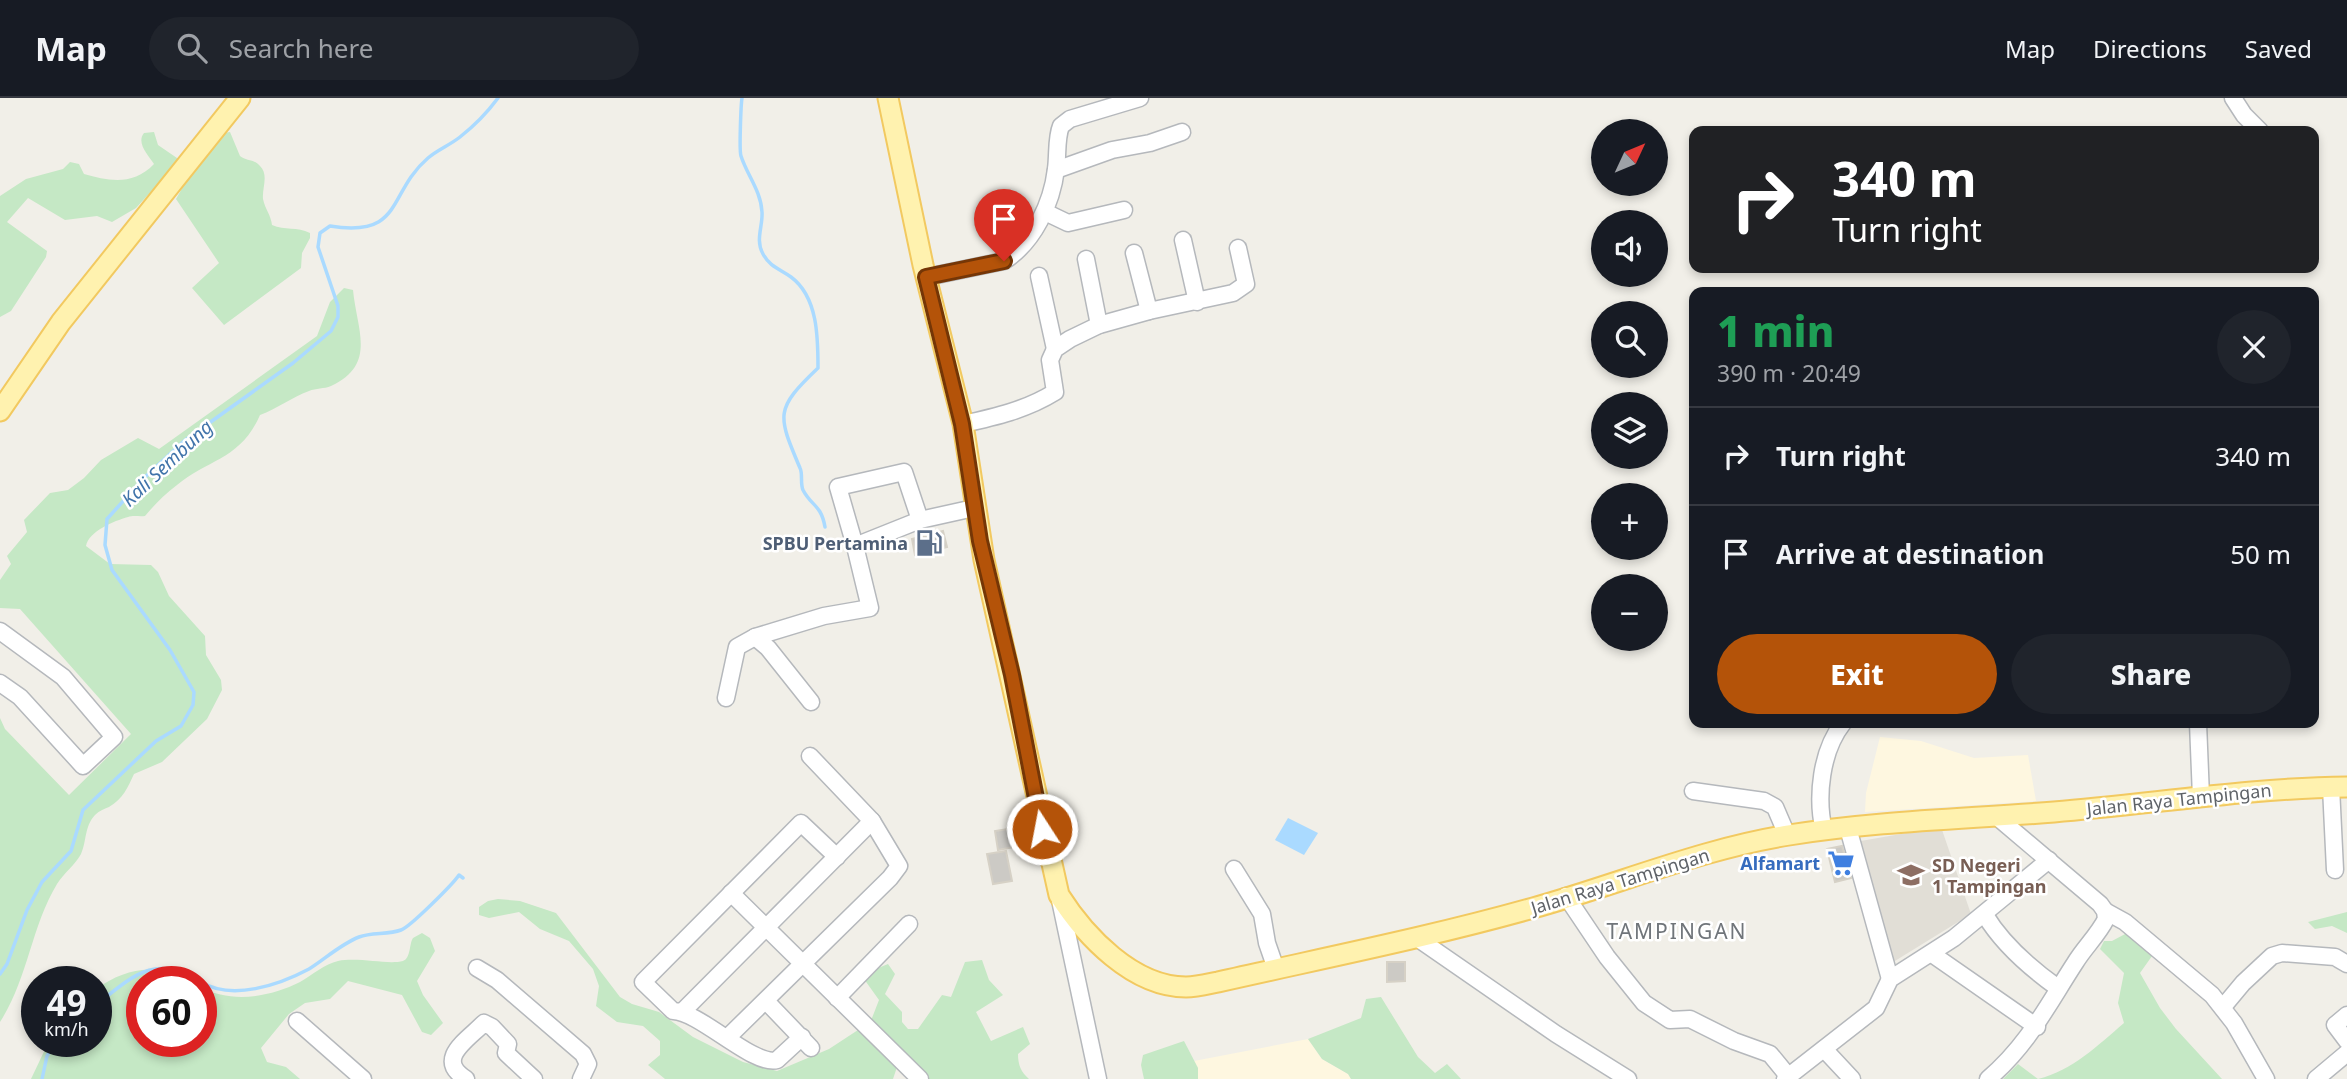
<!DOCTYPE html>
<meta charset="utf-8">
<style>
:root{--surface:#171b24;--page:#20242c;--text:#f1f3f6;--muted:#9ea1a6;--line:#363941;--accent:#b45309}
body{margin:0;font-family:"Noto Sans",sans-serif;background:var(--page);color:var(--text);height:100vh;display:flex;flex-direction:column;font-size:26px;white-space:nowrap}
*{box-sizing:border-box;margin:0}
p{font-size:23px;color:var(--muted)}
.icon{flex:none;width:38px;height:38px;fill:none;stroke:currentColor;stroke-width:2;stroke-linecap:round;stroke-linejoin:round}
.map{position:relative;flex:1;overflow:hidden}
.panel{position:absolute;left:1689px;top:189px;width:630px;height:441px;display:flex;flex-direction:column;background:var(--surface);border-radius:14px;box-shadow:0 4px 10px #0003}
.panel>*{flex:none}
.top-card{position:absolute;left:1689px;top:28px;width:630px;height:147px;border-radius:14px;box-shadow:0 4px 10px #0003;background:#202124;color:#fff;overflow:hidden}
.needle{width:46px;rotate:46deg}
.tools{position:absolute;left:1591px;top:21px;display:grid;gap:14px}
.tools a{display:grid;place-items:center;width:77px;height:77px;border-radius:50%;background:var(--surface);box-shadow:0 4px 10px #0003;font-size:35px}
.speed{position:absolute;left:21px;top:868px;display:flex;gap:14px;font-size:35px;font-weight:700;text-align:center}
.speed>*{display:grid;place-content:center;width:91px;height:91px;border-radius:50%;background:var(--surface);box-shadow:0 4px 10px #0003;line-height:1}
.speed small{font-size:18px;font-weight:400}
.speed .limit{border:10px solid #d22;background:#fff;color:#111}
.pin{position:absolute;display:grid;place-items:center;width:60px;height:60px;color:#fff;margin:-72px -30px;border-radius:50% 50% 50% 0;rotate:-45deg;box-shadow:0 0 7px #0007}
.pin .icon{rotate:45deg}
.me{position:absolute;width:77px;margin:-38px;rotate:349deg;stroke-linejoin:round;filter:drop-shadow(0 0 5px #0008)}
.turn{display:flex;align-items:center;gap:24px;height:147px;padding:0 28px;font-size:32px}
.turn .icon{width:91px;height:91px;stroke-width:2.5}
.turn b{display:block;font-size:49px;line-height:60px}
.round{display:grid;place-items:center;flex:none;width:74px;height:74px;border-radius:37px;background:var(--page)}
.head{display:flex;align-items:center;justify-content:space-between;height:119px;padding:0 28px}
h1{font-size:42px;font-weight:800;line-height:52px;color:#1e9e55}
.action{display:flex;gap:14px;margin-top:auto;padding:14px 28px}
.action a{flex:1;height:80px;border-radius:42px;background:var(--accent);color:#fff;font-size:28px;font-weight:800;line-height:80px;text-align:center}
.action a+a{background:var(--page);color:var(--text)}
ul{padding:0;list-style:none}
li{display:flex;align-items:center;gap:21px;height:98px;padding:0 28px;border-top:2px solid var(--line)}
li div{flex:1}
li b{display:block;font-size:26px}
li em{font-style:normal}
header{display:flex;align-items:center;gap:42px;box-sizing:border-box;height:98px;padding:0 35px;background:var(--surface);border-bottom:2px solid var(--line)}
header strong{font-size:33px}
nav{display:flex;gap:38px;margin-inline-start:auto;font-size:24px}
.search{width:490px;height:63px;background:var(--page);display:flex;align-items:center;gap:18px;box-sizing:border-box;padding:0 24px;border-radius:38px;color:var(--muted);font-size:26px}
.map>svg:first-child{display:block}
.commercial{fill:#fef7e0}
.education{fill:#e1ded6}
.green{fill:#c5e8c5}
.water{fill:#aadaff}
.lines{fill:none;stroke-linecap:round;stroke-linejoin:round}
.stream{stroke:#aadaff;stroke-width:3.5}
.building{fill:#cccac5;stroke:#d6d1c6;stroke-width:2}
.minor-casing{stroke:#b5b8bc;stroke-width:19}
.major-casing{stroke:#f2c960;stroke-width:23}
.minor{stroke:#fff;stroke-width:16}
.major{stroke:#fff2af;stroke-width:19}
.route-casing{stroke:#753606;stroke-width:18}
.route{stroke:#b45309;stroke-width:12}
.labels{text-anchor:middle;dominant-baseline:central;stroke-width:5;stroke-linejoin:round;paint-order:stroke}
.service-label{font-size:18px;font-weight:bold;fill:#4e5e75;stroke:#fff;text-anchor:end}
.street-label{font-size:18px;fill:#5f6368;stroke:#fff}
.shop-label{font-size:18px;font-weight:bold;fill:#366cbe;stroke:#fff;text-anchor:end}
.education-label{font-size:18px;font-weight:bold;fill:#785e54;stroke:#fff;text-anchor:start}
.water-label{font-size:19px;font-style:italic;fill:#4174aa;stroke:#fff}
.quarter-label{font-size:21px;letter-spacing:2px;fill:#70757a;stroke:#fff}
</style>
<header>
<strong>Map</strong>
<div class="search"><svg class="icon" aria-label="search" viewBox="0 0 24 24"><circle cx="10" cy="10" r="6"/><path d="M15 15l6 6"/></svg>Search here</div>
<nav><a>Map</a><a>Directions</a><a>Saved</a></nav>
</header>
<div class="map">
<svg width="2347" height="981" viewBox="0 0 2347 981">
<rect width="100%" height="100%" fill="#f1efe8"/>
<g class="commercial">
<polygon points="1880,639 1921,643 1974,660 2028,657 2036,703 1865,714 1866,695"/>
<polygon points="1308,941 1322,961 1348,976 1351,981 1198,981 1198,970 1194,963"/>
</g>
<polygon class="education" points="1941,729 1971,816 1890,866 1855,744"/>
<g class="green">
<path d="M154,34L158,47L193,71L223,35L230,34L240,58C246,63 254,61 260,68C269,77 262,89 263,101C265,111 271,117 272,127C285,133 297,128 310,135V140L302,155L301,170L224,227L192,190L219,165L176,101L184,87L167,76L136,110L112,124L97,118L65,122L28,100L7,124L47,153L46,159L11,213L0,219V98L26,81L63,71L70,64L79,66L84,76C109,83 133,88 154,66C148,57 136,45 144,35Z"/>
<path d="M344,190L353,192C357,233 377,266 331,288C324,291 316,290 309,293C292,299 277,311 260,317C241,361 209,361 177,387C165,396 155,406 145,418C139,419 134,417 128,419C114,423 89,433 86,448L110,466L151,467L158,474L169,498L205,538L206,557L221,582L222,592L207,621L162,664L134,676C128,689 123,701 109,709C104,711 99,713 95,717C84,729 87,743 81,756C75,767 64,775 57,786C31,829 28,881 0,924V620L5,631L69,697L131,636L20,511L0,510V482L11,466L7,458L27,434L24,422L50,395L68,392L84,380L101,362L138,340L159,351L317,238L330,204Z"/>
<path d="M498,801L520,803L556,815L620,899L632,906L659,914L693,939L743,964L777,973L829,951L858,932L872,920L879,902L864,881L871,873L888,866L895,876L885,896L902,914V924L908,931H918L942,897L951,899L965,864L982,862L989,882L1003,897L976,914L991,943L1023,929L1030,946L1018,956C1018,967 1021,974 1029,981H916L897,969L893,981H665L648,967L660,957V943L643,928L617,924L596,908L599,888L593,871L569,843L540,831L519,814L489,820L479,817V809L488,803Z"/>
<polygon points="2347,814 2347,835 2332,828 2315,831 2308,824"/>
<path d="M422,835L430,840L435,853L417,883L423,897L443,925L431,937L422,934L402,897L348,883L330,901L305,905L289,916L261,950L267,964L286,969L300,981H31L49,943H96V891C128,869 156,865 191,884H142V943H201V889C231,906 270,899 300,884C312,877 325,866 338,863C359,859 388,867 403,863C411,860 409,846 413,840Z"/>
<path d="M2127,835L2152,858L2140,875L2160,910L2176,931L2222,981H2003L2018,966L2038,981C2073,972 2097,948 2124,925L2118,905L2124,875L2100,851L2104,843H2112Z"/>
<polygon points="1381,899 1418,959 1435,975 1447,966 1461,981 1351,981 1348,976 1322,961 1308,941 1361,920 1366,901"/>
<polygon points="1184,943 1198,970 1198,981 1144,981 1141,967 1143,957"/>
</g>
<polygon class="water" points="1288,720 1318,735 1304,757 1275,742"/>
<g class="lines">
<g class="stream">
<path d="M742,0C741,6 739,53 741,58C747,77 761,93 762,114C763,128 755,142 763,156C770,169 780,171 791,179C818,199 818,240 818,270C775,311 777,316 800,370C803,376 800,385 803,392C811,408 821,406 825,429"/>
<path d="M0,876L7,866L27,812L42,784L71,753L83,712L156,643L181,628L193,607L194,594L170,552L112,472L105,447L107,421L144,380L184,343L293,265L331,233L338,219V208L318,149L320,135L330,128C404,140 387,95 428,60C437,52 450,47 460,39C474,28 487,15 498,0"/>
<path d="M201,884C232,903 279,887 309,871C325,861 341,846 359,839C372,834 388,837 401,832C410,829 453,786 459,777L463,780"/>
<path d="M96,907C134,877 155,855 201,884"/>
<polyline points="42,981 47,958 56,943"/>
</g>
</g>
<g class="building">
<polygon points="943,433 947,449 915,457 912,441"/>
<polygon points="1015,730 1019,748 998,752 995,733"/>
<polygon points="1842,748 1851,780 1835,784 1827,751"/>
<polygon points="1006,753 1012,783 993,786 987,756"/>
<polygon points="1387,864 1405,864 1405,883 1387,884"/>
</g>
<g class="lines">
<defs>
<g id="minor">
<polyline points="2233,0 2244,17 2260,33"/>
<polyline points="1056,72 1112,52 1150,45 1182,34"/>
<polyline points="1045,114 1068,125 1124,112"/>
<polyline points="1183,142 1197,204"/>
<polyline points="1134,155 1149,213"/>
<polyline points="1086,161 1099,227"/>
<polyline points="1039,178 1055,251"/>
<path d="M927,179L1004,163C1034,144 1052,105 1056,71C1058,57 1056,40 1061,28L1070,21L1140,0"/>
<path d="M963,326C995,319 1026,312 1055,294L1050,262L1055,251L1070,241L1099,227L1149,213L1233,195L1246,186L1238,150"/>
<polyline points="855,448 838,389 904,374 920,422"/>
<polyline points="0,533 63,579 114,639 83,668 20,599 0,585"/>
<polyline points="726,600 737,549 755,539"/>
<polyline points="811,604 768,550 755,539 824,518 870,510 855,448 920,422 974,410"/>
<polyline points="2198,625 2201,699"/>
<polyline points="2331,689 2335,772"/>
<polyline points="1693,693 1764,703 1775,709 1787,737"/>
<polyline points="1848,730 1890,881"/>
<path d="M1824,733C1816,699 1821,653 1843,625"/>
<polyline points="1234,771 1262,816 1267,845 1276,871"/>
<polyline points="731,795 920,981"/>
<polyline points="1566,798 1607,859 1644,905 1670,922 1690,921 1734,943 1770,956 1789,979"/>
<polyline points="1060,802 1098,981"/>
<polyline points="2105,813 2125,824 2212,897 2234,925 2266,981"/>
<path d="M1985,817C2003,847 2030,870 2058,890"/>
<polyline points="1417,840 1556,936 1628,981"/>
<polyline points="1932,856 2037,929"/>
<polyline points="477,870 497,882 583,956 588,966 581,981"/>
<polyline points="837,900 909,826"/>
<polyline points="766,903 811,950"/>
<polyline points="2223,909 2243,885 2272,858 2282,855 2335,859 2347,866"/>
<polyline points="683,913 872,723 810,658"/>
<polyline points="2347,917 2335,927 2347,943"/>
<polyline points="297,923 363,981"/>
<path d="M802,939L777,962C754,969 699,913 673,913L643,884L801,725L837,759"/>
<polyline points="727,940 890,780 899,768 872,723"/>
<polyline points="1824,951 1852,981"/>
<path d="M466,981C435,961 466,943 484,925L492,929L508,946L506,955L534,981"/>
<polyline points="1785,981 1876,910 1890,881 1954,840 2049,762"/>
<path d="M1988,981C2028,947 2047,908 2075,865C2084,850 2098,837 2106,821L2105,813L2100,806L1996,718"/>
<polyline points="2316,981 2347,955"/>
</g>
<g id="major">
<path d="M888,0L923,167L963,326L984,462L1059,797C1085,838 1133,889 1186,889C1197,889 1208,886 1218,884C1324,860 1430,839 1533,810C1619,786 1701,751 1789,737C1877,723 1965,721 2054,714C2152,706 2249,690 2347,689"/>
<polyline points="0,313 61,224 240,0"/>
</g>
</defs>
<use href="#minor" class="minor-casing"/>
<use href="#major" class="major-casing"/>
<use href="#minor" class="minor"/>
<use href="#major" class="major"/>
</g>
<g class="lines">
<defs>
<polyline id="route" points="1004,163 926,179 962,326 980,443 1012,577 1042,731"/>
</defs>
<use href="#route" class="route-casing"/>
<use href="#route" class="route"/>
</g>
<defs>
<symbol id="fuel-bare" viewBox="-9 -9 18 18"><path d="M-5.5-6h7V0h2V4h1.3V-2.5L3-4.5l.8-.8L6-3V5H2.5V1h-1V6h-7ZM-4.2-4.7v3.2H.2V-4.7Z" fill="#5c6f8a" stroke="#fff" stroke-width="2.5" paint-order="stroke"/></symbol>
<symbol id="supermarket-bare" viewBox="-9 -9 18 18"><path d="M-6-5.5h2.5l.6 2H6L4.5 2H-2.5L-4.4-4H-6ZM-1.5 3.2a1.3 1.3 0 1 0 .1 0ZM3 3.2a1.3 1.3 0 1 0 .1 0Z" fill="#3f7fe0" stroke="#fff" stroke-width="2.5" paint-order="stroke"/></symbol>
<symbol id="school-bare" viewBox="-9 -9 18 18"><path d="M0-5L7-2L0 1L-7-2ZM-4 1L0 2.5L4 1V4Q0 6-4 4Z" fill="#8d6e63" stroke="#fff" stroke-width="2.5" paint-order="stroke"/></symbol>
</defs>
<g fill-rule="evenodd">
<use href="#fuel-bare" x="910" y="426" width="38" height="38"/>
<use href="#supermarket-bare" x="1822" y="746" width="38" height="38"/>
<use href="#school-bare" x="1892" y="758" width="38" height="38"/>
</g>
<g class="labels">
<g class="service-label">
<text x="908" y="445">SPBU Pertamina</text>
</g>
<g class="street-label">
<text transform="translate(2179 701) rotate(-6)">Jalan Raya Tampingan</text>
<text transform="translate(1620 783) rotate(-17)">Jalan Raya Tampingan</text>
</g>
<g class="shop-label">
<text x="1820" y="765">Alfamart</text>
</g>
<g class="education-label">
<text x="1932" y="767">SD Negeri<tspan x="1932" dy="21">1 Tampingan</tspan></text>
</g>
<g class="water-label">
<text transform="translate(167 365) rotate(-43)">Kali Sembung</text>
</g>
<g class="quarter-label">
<text x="1677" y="833">TAMPINGAN</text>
</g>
</g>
</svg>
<div class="tools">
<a><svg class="needle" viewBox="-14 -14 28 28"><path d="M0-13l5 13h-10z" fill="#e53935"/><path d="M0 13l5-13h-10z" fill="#9ea1a6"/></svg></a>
<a><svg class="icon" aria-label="sound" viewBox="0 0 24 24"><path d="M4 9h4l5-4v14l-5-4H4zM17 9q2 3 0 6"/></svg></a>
<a><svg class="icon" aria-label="search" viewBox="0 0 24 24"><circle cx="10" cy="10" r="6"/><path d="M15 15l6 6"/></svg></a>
<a><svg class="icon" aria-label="layers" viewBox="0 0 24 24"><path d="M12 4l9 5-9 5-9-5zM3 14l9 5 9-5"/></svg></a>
<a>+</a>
<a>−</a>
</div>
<div class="speed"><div>49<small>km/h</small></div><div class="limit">60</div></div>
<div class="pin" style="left:1004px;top:163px;background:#d93025"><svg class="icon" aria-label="arrive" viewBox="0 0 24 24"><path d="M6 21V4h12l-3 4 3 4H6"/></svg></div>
<svg class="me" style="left:1042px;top:731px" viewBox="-20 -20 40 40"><circle r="17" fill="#b45309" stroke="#fff" stroke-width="3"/><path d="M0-11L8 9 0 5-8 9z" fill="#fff"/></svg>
<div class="top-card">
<div class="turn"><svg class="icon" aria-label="right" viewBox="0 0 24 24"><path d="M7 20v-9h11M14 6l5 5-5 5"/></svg><div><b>340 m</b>Turn right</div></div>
</div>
<section class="panel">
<div class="head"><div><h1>1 min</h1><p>390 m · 20:49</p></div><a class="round"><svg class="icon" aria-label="close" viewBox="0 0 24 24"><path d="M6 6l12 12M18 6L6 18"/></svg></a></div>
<ul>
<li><svg class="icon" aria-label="right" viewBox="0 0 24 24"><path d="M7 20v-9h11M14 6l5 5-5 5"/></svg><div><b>Turn right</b></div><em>340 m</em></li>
<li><svg class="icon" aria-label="arrive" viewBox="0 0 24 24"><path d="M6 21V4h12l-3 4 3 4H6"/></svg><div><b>Arrive at destination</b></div><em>50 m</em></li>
</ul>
<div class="action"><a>Exit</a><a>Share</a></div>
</section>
</div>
